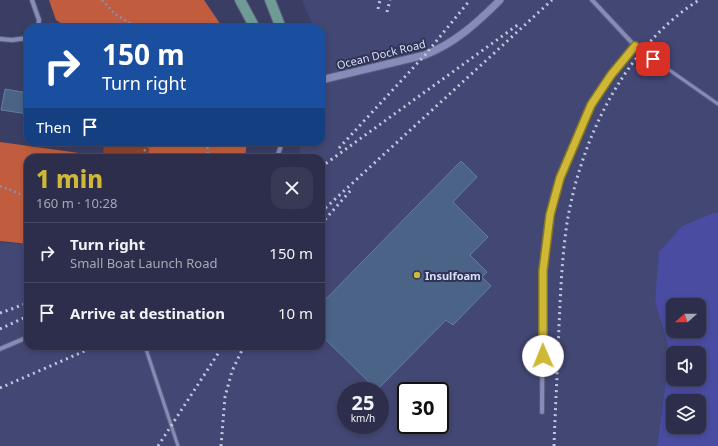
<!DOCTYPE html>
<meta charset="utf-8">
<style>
:root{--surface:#2c2e4b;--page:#383a55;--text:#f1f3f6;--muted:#a6a8b5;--line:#484a63;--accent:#d0b837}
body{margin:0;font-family:"Noto Sans",sans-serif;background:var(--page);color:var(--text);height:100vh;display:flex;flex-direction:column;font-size:15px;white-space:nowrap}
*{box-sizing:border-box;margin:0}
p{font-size:13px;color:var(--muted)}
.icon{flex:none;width:22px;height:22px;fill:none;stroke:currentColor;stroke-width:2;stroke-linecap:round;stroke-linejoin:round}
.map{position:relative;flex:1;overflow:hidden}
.sheet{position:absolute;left:24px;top:154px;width:301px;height:196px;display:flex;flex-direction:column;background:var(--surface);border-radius:12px;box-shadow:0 2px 6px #0003,0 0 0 1px var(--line)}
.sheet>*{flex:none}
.banner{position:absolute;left:24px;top:24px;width:301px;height:122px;border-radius:12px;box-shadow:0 2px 6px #0003,0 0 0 1px var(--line);background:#1a4fa0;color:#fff;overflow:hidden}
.needle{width:26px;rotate:250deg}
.tools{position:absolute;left:666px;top:298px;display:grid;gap:8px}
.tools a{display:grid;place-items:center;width:40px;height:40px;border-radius:8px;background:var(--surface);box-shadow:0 2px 6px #0003,0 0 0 1px var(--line);font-size:20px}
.speed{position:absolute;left:337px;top:382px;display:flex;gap:8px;font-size:20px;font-weight:700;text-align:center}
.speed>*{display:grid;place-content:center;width:52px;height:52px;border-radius:50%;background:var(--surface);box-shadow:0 2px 6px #0003,0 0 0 1px var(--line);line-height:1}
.speed small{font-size:10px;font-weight:400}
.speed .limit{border:2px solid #111;border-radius:6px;background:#fff;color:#111}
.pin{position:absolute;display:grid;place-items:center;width:34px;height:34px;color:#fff;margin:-17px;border-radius:8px;box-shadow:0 2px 6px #0006}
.me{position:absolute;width:44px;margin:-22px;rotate:359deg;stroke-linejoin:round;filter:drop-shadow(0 0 3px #0008)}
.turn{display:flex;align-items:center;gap:14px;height:84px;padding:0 12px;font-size:18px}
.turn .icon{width:52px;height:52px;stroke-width:2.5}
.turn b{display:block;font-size:28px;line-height:34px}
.then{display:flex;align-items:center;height:38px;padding:0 12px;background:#0003;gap:8px;font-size:15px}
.round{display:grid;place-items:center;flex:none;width:42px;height:42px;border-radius:12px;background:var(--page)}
.head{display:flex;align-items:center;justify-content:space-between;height:68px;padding:0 12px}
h1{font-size:24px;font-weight:800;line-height:30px;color:var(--accent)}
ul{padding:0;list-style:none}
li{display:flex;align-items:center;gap:12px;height:60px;padding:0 12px;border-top:1px solid var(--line)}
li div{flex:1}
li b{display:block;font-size:15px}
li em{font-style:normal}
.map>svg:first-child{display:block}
.built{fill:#434774;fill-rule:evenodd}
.green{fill:#8e442d}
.forest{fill:#c15d3e}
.water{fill:#494ca1;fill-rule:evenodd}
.building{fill:#4b6387;stroke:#647da3}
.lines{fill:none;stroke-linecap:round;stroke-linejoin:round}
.service-casing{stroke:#595c7c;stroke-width:5}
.minor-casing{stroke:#595c7c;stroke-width:6}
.tertiary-casing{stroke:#595c7c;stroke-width:9}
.primary-casing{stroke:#595c7c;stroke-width:12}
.path{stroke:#8a8ead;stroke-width:2.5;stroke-dasharray:2 3;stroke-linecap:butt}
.service{stroke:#868cb7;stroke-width:3}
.minor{stroke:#868cb7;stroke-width:4}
.tertiary{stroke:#868cb7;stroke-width:7}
.primary{stroke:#6e9b95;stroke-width:10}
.rail{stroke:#c2c6e0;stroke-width:3;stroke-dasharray:2 4;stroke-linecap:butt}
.route-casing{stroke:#877824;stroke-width:10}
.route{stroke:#d0b837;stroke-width:7}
.poi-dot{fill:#d0b837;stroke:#303358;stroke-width:1.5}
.labels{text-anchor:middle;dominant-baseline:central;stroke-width:4;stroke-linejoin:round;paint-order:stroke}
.street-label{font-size:11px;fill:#dbdff6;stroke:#303358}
.poi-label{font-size:11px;font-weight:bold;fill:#dbdff6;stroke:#303358;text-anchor:start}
</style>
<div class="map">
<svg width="718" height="446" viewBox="0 0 718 446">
<rect width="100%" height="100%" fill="#3a3e64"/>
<path class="built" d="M302,0H718V213H713L682,226L655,301L670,352L657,446H0V242L28,245V346H321V158H298L301,142H321V28H314ZM346,391H380V425H346ZM406,391H440V425H406Z"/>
<polygon class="green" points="104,142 150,142 148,158 103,156"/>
<g class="forest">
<polygon points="49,0 204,0 223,28 68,28 56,20"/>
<polygon points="0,142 115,158 28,158 28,244 0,241"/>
<polygon points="150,142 247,142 245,158 148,158"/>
</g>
<path class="water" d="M713,213H718V446H657L670,352L655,301L659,252L682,226ZM673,305H699V331H673ZM673,353H699V379H673ZM673,401H699V427H673Z"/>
<g class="building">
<polygon points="5,89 28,93 28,114 1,110"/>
<polygon points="461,161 477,177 453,202 488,237 470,255 487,272 482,277 491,286 453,325 446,320 377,390 321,335 321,304"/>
</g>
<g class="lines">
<defs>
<g id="service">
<polyline points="635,46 718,104"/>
<polyline points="145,346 178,446"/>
</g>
<g id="minor">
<polyline points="32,0 39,20 38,28"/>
<polyline points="0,39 12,40 28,38"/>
<polyline points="277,158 282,142"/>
<polyline points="0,349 28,337"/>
<polyline points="542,412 543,271 550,215 560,178 591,105 611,75 635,46 592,0"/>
</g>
<path id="tertiary" d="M321,80L425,55C455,43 477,23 500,0"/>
<g id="primary">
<polyline points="240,0 255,28"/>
<polyline points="270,0 281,28"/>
</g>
</defs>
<use href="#service" class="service-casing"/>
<use href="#minor" class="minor-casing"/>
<use href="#tertiary" class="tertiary-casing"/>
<use href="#primary" class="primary-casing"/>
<g class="path">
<polyline points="102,0 115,14 138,28"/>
<polyline points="207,142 208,158"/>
<polyline points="144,151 152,142"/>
<polyline points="0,186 28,197"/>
</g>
<use href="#service" class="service"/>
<use href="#minor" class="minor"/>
<use href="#tertiary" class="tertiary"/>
<use href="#primary" class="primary"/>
<g class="rail">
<polyline points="378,9 380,0"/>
<polyline points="387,12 390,0"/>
<polyline points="339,148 425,55 470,0"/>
<polyline points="321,167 519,24"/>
<polyline points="321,212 552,0"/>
<polyline points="321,224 352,189"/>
<polyline points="0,313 28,303"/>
<polyline points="0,329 28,316"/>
<polyline points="0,388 96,346"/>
<polyline points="158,446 223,346"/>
<polyline points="221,446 225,397 232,371 244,346"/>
<path d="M554,446C555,414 557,382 558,349C560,307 561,264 567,223C581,138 625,47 699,0"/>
</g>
</g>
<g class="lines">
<defs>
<polyline id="route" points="543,356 543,271 550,215 560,178 591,105 611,75 635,46 653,59"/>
</defs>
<use href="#route" class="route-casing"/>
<use href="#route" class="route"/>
</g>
<circle class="poi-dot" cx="417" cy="275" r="4"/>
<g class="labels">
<g class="street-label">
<text transform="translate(381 54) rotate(-14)">Ocean Dock Road</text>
</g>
<g class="poi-label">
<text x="425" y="275">Insulfoam</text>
</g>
</g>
</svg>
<div class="tools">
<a><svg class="needle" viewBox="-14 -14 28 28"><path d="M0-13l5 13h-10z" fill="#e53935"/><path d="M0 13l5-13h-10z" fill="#a6a8b5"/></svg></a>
<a><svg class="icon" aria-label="sound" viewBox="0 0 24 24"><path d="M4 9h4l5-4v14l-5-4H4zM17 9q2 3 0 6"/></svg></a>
<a><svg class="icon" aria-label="layers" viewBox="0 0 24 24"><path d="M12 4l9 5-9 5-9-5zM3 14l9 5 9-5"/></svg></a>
</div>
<div class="speed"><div>25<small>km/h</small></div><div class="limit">30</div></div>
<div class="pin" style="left:653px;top:59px;background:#d93025"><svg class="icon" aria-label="arrive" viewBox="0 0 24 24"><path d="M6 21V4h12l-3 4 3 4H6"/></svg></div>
<svg class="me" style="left:543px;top:356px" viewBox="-20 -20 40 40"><circle r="19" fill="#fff"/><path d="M0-13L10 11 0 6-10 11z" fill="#d0b837"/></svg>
<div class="banner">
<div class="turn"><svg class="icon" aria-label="right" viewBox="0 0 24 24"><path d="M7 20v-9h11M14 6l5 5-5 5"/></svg><div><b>150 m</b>Turn right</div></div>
<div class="then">Then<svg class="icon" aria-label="arrive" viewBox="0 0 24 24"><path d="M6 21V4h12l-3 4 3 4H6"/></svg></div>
</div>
<section class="sheet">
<div class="head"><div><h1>1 min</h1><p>160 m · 10:28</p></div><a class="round"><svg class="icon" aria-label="close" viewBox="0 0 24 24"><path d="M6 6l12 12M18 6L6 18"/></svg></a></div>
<ul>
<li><svg class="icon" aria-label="right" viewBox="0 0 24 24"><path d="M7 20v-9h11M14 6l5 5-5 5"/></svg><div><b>Turn right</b><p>Small Boat Launch Road</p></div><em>150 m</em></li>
<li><svg class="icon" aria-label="arrive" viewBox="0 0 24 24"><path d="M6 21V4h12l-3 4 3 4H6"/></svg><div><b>Arrive at destination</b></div><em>10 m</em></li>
</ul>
</section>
</div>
